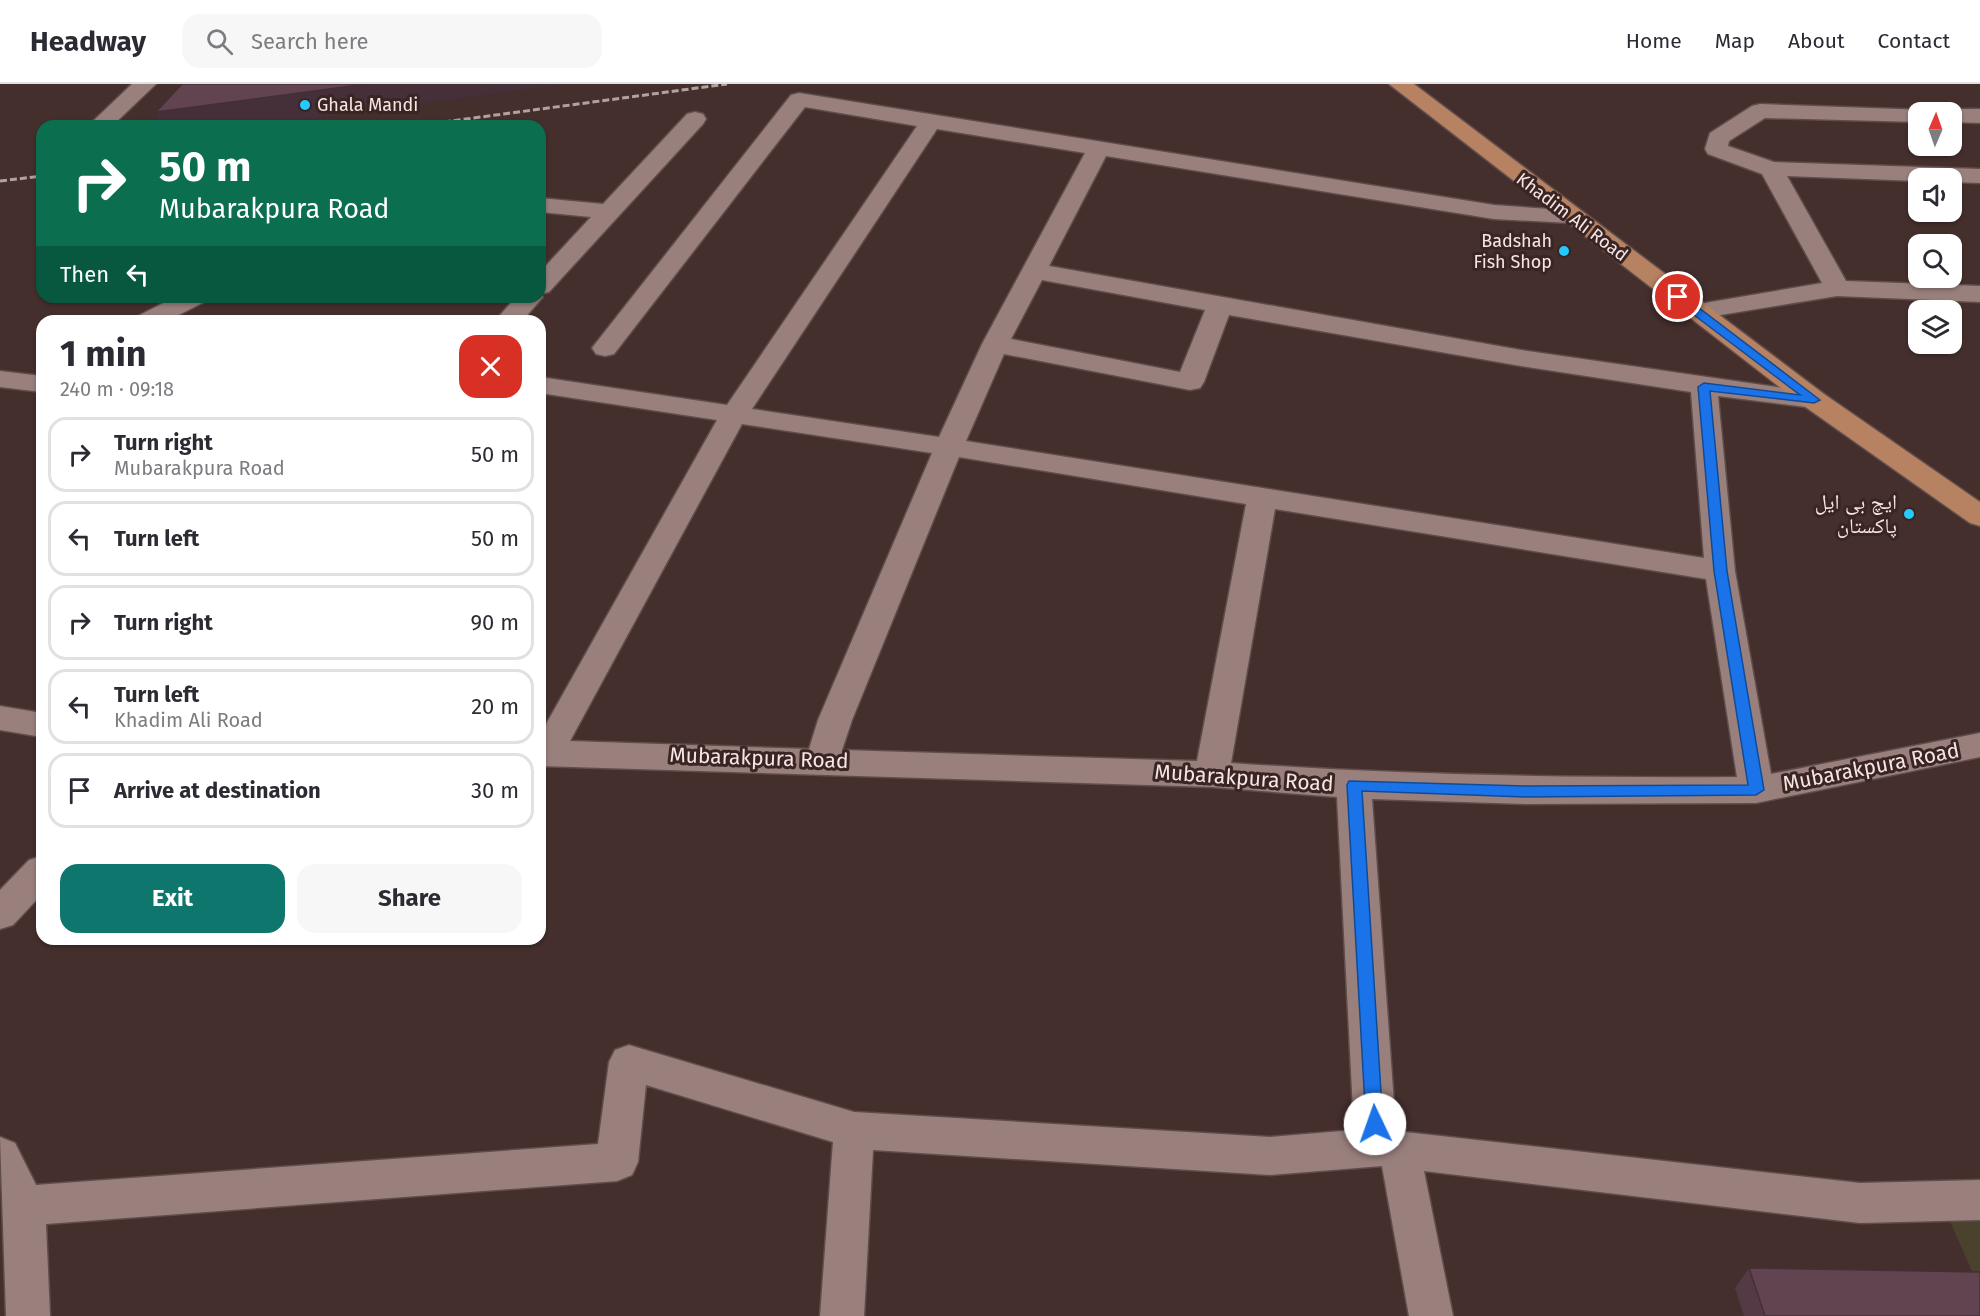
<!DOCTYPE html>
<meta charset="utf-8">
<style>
:root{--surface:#fff;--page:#f7f7f7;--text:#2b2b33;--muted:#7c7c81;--line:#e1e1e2;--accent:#0f766e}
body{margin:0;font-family:"Fira Sans","Noto Naskh Arabic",sans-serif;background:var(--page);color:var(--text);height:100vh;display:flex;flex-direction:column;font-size:22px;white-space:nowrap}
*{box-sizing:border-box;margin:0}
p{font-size:20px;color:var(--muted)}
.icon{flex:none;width:33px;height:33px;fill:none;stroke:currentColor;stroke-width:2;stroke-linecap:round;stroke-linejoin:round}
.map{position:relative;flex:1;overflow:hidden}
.drawer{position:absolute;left:36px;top:231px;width:510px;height:630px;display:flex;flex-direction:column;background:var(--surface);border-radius:18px;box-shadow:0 2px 4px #0004}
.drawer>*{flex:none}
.banner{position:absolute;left:36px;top:36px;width:510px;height:183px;border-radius:18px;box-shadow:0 2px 4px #0004;background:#0b6e4f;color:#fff;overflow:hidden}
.needle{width:39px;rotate:2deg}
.buttons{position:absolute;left:1908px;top:18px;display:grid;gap:12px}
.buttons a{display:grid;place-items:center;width:54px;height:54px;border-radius:12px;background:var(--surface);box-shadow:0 2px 4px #0004;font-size:30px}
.pin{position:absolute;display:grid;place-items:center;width:51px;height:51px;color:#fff;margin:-26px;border:3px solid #fff;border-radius:50%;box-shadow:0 2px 6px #0007}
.me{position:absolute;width:66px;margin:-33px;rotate:357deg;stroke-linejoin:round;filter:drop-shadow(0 0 4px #0008)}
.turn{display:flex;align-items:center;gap:21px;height:126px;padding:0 24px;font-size:27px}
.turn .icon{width:78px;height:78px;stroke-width:2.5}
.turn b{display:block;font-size:42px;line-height:51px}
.then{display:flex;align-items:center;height:57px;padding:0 24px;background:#0003;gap:12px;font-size:22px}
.round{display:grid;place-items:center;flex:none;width:63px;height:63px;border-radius:18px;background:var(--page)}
.head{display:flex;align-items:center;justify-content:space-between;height:102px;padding:0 24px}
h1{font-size:36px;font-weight:700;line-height:45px}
.button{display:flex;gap:12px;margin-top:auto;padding:12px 24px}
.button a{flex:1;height:69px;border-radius:18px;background:var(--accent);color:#fff;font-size:24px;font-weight:700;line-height:69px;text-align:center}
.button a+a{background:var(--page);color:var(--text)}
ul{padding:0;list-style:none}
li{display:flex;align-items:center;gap:18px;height:75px;margin:0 12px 9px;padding:0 12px;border:3px solid var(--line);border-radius:18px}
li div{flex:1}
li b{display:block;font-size:22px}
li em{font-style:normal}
header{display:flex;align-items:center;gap:36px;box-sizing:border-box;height:84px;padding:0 30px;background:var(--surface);border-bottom:2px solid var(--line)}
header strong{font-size:28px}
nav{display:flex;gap:33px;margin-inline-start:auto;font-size:21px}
.search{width:420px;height:54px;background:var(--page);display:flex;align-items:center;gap:15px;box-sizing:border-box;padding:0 21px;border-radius:18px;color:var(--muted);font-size:22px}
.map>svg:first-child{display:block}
.green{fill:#4b422e}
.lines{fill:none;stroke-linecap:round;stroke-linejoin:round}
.minor-casing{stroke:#5f4d4b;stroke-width:3}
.major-casing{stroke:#5f4d4b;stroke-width:3}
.minor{fill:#99807d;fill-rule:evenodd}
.major{fill:#b68262;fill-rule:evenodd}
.rail{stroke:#b2a1a0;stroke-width:3;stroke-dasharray:7 3;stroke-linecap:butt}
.wall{fill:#543a45}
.shaded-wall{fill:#452f38}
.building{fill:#624350;stroke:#452f38;stroke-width:1.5}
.route{fill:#1a73e8;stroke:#114b97;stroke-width:1.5}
.poi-dot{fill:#24c9fe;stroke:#3a2523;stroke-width:2}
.labels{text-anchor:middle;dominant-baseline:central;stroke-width:6;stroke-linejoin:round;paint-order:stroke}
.far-poi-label{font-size:18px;fill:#f5e6e5;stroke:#3a2523;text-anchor:start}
.far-street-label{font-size:18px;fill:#f5e6e5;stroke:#3a2523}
.poi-label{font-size:21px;fill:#f5e6e5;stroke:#3a2523;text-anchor:end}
.street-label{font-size:21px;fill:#f5e6e5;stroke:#3a2523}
</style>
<header>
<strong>Headway</strong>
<div class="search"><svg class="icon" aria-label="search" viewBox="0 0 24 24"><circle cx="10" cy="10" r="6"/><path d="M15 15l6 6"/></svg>Search here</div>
<nav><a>Home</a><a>Map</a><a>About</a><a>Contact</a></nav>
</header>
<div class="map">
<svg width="1980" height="1232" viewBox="0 0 1980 1232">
<rect width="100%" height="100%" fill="#442f2d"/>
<polygon class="green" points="1980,1116 1980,1205 1941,1117"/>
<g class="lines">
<defs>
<g id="minor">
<polygon points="132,0 156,0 112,42 88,42"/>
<path d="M799,9L1494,121L1578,127L1582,132L1578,137L1570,139L1494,135L1106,72L1049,182L1521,266L1824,310L1828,316L1824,322L1814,324L1718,312L1735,487L1771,690L1980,649V673L1756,719L1525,720L1372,715L1396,1047L1860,1099L1980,1096V1136L1860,1139L1424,1087L1453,1232H1409L1382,1082L1270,1091L873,1066L864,1232H820L833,1058L646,1001L638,1078L632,1091L617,1097L46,1140L50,1232H6L0,1053L15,1059L36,1101L598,1060L609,978L615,966L629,961L854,1028L1270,1053L1354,1046L1337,713L1212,703L540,682V651L717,336L540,309V293L727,321L917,42L805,23L614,270L605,272L596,270L592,264L791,11ZM937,45L1085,69L982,260L939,353L752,325ZM1042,196L1205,226L1180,288L1011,255ZM1229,231L1521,282L1691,308L1704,474L966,357L1004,270L1190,306L1200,304L1204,298ZM742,340L932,369L818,636L809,665L570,657ZM959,373L1246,420L1197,677L842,666L852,636ZM1275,425L1706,495L1737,693C1568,694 1400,691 1231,679Z"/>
<polygon points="1760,20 1926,26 1927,28 1918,28 1918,38 1765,34 1729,57 1728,62 1774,78 1980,85 1980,99 1952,98 1952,94 1918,94 1918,97 1787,92 1846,197 1980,202 1980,218 1837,212 1696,235 1687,232 1683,227 1687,222 1822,199 1762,90 1708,70 1705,65 1710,49 1752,22"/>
<polygon points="1952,25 1980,25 1980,39 1952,38 1952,28 1943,28"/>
<polygon points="695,28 703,30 706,35 703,40 549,208 541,210 543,213 522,237 495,237 516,213 540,213 540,188 591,133 540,128 540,114 603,120 687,30"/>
<polygon points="175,213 208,213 204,218 167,237 134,237 138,232"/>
<polygon points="0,287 42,292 42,308 0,303"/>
<polygon points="0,622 42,629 42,653 0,646"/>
<polygon points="42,772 42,810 13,841 0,845 0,806 29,776"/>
</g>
<polygon id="major" points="1389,0 1414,0 1824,310 1980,418 1980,442 1970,439 1804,322"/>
</defs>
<use href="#minor" class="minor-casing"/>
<use href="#major" class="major-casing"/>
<use href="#minor" class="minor"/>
<use href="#major" class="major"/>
<g class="rail">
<polyline points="414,42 727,0"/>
<polyline points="0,97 42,92"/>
</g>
</g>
<polygon class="wall" points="1749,1184 1980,1232 1744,1232 1735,1204"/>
<polygon class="shaded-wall" points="366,0 568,0 257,42 161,42 156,28"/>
<g class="building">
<polygon points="182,0 366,0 156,28"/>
<polygon points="1749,1184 1980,1188 1980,1232 1765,1232"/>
</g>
<polygon class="route" points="1674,211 1682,211 1820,316 1814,319 1710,307 1727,487 1764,706 1756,711 1525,713 1362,707 1383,1040 1381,1045 1375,1048 1369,1045 1366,1040 1347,701 1349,697 1525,702 1748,701 1714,487 1698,303 1704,299 1800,311 1674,216"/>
<g class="poi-dot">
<circle cx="305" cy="21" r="6"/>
<circle cx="1564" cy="167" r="6"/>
<circle cx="1909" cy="430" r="6"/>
</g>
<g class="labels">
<g class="far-poi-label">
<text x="317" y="21">Ghala Mandi</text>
<text x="1552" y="157" text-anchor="end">Badshah<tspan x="1552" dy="21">Fish Shop</tspan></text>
</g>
<g class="far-street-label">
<text transform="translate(1572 133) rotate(37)">Khadim Ali Road</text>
</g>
<g class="poi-label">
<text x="1897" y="418">ایچ بی ایل<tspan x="1897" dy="24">پاکستان</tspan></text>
</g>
<g class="street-label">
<text transform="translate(759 674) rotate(2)">Mubarakpura Road</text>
<text transform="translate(1871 683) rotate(-11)">Mubarakpura Road</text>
<text transform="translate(1244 694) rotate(4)">Mubarakpura Road</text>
</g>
</g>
</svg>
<div class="buttons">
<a><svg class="needle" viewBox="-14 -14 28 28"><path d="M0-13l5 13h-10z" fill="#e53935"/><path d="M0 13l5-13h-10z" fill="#7c7c81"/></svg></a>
<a><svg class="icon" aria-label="sound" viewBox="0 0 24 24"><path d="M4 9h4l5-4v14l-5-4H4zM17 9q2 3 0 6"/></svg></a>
<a><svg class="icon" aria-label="search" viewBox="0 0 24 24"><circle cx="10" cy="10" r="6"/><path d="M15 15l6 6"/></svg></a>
<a><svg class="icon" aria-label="layers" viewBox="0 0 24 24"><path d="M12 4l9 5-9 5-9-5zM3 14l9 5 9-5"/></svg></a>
</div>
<div class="pin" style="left:1678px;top:213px;background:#d93025"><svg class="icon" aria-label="arrive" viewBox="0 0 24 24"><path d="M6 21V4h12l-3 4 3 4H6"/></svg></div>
<svg class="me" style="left:1375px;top:1040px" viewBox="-20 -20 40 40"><circle r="19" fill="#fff"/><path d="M0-13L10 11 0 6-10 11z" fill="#1a73e8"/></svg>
<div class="banner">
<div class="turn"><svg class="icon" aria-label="right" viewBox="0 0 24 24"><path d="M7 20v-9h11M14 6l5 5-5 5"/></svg><div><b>50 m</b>Mubarakpura Road</div></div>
<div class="then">Then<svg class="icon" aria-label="left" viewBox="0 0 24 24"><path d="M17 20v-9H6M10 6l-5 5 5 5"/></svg></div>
</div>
<section class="drawer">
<div class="head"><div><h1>1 min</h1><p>240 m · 09:18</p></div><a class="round" style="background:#d93025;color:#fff"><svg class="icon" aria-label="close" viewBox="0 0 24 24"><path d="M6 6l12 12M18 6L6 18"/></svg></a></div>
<ul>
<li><svg class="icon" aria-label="right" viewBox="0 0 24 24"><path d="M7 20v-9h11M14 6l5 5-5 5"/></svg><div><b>Turn right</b><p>Mubarakpura Road</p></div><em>50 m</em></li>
<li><svg class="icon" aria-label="left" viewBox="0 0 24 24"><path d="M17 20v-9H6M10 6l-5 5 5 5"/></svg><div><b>Turn left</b></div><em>50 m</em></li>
<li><svg class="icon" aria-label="right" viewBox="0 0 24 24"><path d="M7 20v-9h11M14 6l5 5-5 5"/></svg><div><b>Turn right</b></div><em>90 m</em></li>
<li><svg class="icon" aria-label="left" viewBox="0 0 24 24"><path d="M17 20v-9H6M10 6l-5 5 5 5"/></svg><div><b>Turn left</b><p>Khadim Ali Road</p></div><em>20 m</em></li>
<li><svg class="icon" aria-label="arrive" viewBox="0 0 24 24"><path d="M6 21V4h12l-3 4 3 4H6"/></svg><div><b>Arrive at destination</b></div><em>30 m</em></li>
</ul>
<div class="button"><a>Exit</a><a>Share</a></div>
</section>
</div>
